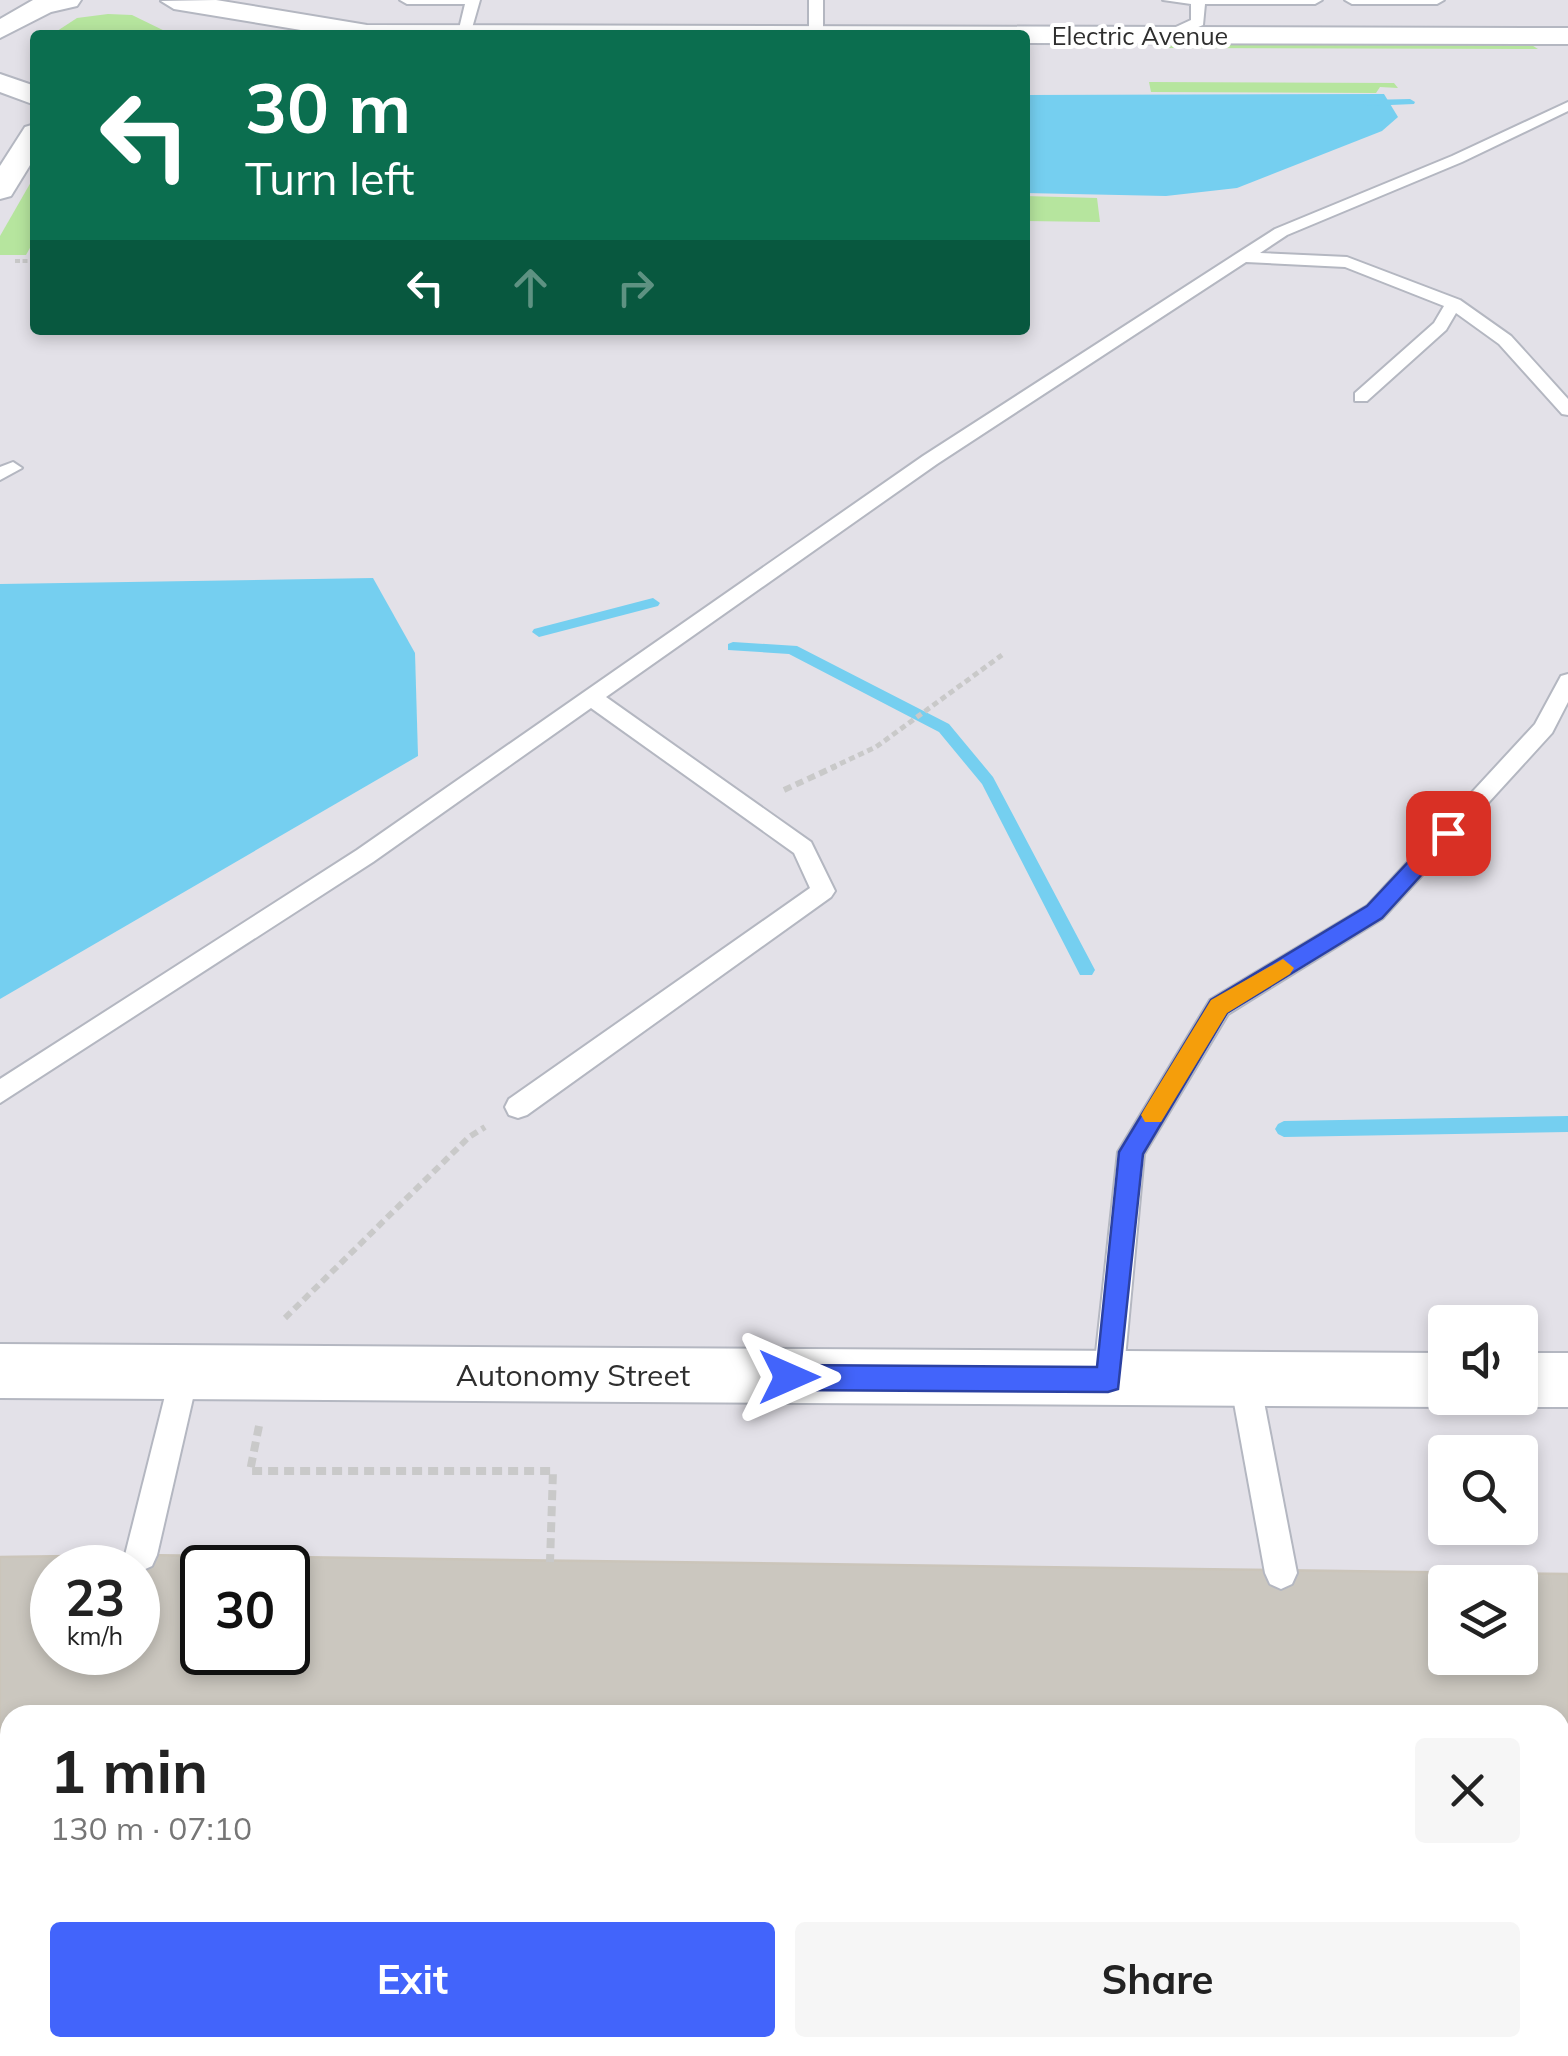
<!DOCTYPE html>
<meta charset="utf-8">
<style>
:root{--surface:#fff;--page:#f6f6f6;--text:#222;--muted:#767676;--accent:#4264fb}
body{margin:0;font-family:Mulish,sans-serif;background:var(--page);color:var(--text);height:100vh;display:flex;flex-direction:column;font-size:38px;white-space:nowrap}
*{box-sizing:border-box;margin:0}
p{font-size:32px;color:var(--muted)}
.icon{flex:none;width:55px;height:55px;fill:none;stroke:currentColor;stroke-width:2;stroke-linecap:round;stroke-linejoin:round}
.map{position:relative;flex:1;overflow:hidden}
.sheet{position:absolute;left:0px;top:1705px;width:1570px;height:352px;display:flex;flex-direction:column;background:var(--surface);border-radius:30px 30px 0 0;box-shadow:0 5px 15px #0003}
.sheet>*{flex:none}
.guide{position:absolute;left:30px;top:30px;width:1000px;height:305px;border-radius:10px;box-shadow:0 5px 15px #0003;background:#0b6e4f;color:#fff;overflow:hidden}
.fabs{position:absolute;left:1428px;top:1305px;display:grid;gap:20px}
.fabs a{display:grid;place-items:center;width:110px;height:110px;border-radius:10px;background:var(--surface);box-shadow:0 5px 15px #0003;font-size:50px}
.speed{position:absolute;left:30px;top:1545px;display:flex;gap:20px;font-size:50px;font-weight:700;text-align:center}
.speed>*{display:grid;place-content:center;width:130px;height:130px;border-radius:50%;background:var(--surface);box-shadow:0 5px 15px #0003;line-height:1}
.speed small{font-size:25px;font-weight:400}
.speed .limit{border:5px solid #111;border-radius:15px;background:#fff;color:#111}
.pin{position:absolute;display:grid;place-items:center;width:85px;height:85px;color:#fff;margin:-42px;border-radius:20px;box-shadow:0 5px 15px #0006}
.me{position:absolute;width:110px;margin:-55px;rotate:90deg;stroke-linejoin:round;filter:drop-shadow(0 0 8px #0008)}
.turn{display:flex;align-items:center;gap:35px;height:210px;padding:0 50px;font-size:45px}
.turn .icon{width:130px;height:130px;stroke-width:2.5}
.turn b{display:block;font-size:70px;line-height:85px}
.lanes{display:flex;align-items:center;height:95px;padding:0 50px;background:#0003;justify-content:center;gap:50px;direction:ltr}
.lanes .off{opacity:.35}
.round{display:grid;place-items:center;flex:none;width:105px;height:105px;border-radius:10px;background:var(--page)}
.headline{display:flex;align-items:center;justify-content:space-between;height:170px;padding:0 50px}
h1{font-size:60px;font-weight:700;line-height:75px}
.primary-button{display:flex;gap:20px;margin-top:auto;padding:20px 50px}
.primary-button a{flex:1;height:115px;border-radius:10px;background:var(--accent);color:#fff;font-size:40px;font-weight:700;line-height:115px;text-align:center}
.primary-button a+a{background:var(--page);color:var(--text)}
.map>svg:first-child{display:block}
.industrial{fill:#e3e1e8;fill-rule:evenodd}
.green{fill:#b6e59e}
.water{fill:#75cff0}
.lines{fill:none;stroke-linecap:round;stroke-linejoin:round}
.stream{fill:#75cff0;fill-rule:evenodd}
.building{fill:#cbc7bf;stroke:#cbc5ba;stroke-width:2.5;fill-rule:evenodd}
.service-casing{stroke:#b4b7c1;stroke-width:4}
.minor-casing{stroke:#b4b7c1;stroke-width:4}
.path-far3{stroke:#c9c9c9;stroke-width:4;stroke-dasharray:5 2.5;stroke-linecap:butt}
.path-far2{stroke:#c9c9c9;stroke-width:5;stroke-dasharray:6 4;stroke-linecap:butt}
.path-far1{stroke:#c9c9c9;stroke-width:6;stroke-dasharray:8 5;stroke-linecap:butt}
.path{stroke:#c9c9c9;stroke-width:8;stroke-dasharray:10 6;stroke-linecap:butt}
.service{fill:#fff;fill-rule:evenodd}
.minor{fill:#fff;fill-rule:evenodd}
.route{fill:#4264fb;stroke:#2b41a3;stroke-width:2.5}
.slow{fill:#f59e0b}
.labels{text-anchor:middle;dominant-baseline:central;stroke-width:8;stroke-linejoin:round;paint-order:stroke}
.far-street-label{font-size:25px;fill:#2e2e2e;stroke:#fff}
.street-label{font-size:30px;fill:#2e2e2e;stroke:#fff}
</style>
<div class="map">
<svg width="1568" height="2056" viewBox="0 0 1568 2056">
<rect width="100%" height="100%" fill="#efe9e1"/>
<path class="industrial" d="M0,0H1568V2056H0ZM35,35H1025V330H35ZM1445,1322H1520V1398H1445ZM1445,1452H1520V1528H1445ZM52,1568H138V1652H52ZM202,1568H288V1652H202ZM1445,1582H1520V1658H1445ZM10,1715H1560V2048H10Z"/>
<g class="green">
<polygon points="108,14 132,15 173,35 51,35 77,18"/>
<polygon points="1178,42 1530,44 1538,49 1168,48"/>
<polygon points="1149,82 1394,83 1398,88 1380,87 1376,93 1151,92"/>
<polygon points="35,175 35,239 26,255 0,255 0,236"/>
<polygon points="1025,196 1097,198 1100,222 1025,221"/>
</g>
<g class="water">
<polygon points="1384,94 1398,117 1382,131 1237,188 1166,196 1025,193 1025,95"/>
<polygon points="373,578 415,653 418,756 0,999 0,584"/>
</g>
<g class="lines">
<g class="stream">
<polygon points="1410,99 1415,102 1414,104 1367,106 1362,103 1367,100"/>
<polygon points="653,598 660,603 658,606 539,637 532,632 534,629"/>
<polygon points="733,642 797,646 949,724 993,777 1095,970 1092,975 1080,975 982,784 939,732 789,654 728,650 728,644"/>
<polygon points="1568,1116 1568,1132 1284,1137 1278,1134 1275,1129 1278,1124 1284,1121"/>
</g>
</g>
<path class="building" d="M141,1555L1568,1574V2056H0V1557ZM52,1568H138V1652H52ZM202,1568H288V1652H202ZM1445,1582H1520V1658H1445ZM10,1715H1560V2048H10Z"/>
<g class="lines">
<defs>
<g id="service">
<polygon points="400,0 480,0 470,35 458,33 465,4 407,4"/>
<rect x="809" y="0" width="14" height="35"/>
<polygon points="1163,0 1322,0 1315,4 1205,4 1203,25 1170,39 1163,35 1165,32 1191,20 1191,4"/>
<polygon points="1345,0 1444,0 1437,4 1352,4"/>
<polygon points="1568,102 1568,111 1462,162 1287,235 1260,253 1347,257 1460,300 1511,336 1568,399 1568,415 1562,414 1499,344 1456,313 1446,330 1367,401 1355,401 1355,393 1434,323 1444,306 1345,267 1246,262 937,464 606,697 811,842 835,891 831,897 527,1115 518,1118 509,1115 505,1107 509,1099 810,888 794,853 591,708 373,862 0,1103 0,1079 357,850 923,456 1236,254 1275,229 1452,156"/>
<polygon points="13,462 22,468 0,480 0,467"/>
<polygon points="1568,674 1568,702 1552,733 1383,918 1228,1014 1144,1154 1123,1380 1118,1390 1108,1394 1098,1390 1093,1380 1118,1152 1210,1000 1367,906 1535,724 1561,676"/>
<polygon points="185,1358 195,1362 199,1372 157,1555 152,1566 141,1571 130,1566 125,1555 171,1372 175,1362"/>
<polygon points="1245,1367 1255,1371 1260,1381 1297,1573 1292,1584 1281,1589 1270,1584 1265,1573 1230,1381 1235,1371"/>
</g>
<g id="minor">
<polygon points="33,0 81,0 77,6 51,12 0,38 0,19"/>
<polygon points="216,0 367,25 1568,28 1568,44 1025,43 1025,35 331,35 174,9 161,1"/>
<polygon points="0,74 35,86 35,105 0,92"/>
<polygon points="35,124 35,157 11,196 0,199 0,166 25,127"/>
<polygon points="0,1344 1445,1353 1445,1398 1466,1398 1445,1407 0,1398"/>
<polygon points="1520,1353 1568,1353 1568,1407 1520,1407 1499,1399 1520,1398"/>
</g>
</defs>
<use href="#service" class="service-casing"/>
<use href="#minor" class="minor-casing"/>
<polyline class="path-far3" points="15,261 35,261"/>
<polyline class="path-far2" points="831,768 876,747 1002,655"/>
<g class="path-far1">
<polyline points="784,790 836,766"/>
<polyline points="285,1318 469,1137 485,1127"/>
</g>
<polyline class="path" points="259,1426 250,1471 553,1471 550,1562"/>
<use href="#service" class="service"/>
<use href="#minor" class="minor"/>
</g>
<polygon class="route" points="1448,825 1458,833 1455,838 1382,918 1227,1013 1143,1154 1118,1389 1108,1392 789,1390 779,1386 776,1377 779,1368 789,1365 1097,1367 1119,1152 1211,1000 1367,906 1440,828"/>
<polygon class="slow" points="1283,959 1294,968 1290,974 1227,1013 1161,1122 1145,1122 1141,1115 1145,1108 1211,1000"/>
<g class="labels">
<g class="far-street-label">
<text x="1140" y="35">Electric Avenue</text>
</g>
<g class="street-label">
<text x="573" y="1375">Autonomy Street</text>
</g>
</g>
</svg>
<div class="fabs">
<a><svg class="icon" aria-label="sound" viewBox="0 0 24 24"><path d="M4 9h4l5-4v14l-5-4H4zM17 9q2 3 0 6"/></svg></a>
<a><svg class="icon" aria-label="search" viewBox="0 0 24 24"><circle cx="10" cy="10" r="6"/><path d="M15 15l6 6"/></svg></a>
<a><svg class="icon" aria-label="layers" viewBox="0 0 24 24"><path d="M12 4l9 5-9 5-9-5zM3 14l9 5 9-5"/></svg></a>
</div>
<div class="speed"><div>23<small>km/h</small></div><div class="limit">30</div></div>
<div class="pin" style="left:1448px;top:833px;background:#d93025"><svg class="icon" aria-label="arrive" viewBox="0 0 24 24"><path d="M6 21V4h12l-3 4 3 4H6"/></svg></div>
<svg class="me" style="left:789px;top:1377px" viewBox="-20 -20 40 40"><path d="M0-17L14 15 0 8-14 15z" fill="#4264fb" stroke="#fff" stroke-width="4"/></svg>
<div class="guide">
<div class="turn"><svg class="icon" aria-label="left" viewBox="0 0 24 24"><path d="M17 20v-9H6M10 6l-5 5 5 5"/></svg><div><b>30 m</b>Turn left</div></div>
<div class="lanes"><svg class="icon" aria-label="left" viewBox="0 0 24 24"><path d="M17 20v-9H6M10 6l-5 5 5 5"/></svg><svg class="icon off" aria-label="ahead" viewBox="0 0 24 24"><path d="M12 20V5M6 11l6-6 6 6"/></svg><svg class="icon off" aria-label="right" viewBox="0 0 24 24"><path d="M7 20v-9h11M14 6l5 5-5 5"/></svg></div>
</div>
<section class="sheet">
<div class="headline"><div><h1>1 min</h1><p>130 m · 07:10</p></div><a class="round"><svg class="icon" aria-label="close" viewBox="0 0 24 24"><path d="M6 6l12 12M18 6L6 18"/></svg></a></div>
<div class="primary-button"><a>Exit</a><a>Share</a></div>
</section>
</div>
